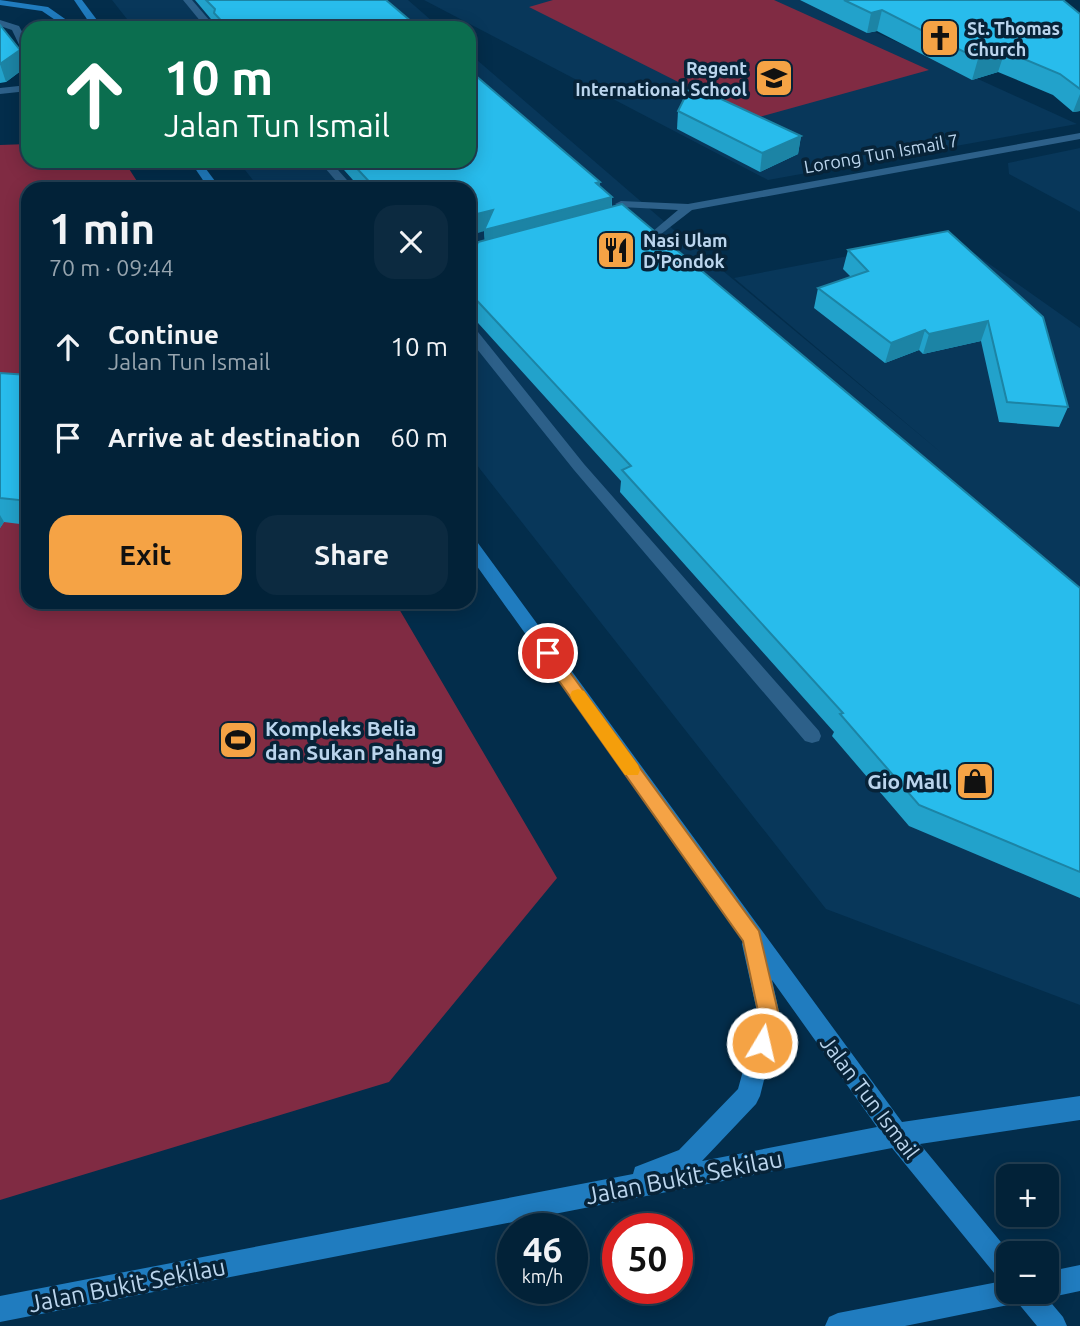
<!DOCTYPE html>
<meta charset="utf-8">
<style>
:root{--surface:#022238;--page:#0c2a40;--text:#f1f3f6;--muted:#96a4ae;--line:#233f53;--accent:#f5a345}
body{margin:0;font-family:Ubuntu,sans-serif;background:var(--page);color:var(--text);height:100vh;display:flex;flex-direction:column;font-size:26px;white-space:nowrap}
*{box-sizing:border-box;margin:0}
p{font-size:23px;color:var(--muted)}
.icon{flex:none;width:38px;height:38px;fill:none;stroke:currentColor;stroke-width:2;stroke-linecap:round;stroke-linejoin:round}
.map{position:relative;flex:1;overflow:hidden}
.drawer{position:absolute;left:21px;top:182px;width:455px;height:427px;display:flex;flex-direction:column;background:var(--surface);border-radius:21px;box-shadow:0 4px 18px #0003,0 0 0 2px var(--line)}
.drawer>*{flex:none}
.banner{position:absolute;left:21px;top:21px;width:455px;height:147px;border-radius:21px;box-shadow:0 4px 18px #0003,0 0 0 2px var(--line);background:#0b6e4f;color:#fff;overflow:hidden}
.buttons{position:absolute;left:996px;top:1164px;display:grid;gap:14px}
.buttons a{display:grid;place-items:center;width:63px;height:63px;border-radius:14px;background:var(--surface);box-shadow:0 4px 18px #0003,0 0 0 2px var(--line);font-size:35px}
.speed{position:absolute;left:497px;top:1213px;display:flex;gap:14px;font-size:35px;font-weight:700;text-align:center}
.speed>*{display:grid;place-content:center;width:91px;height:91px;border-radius:50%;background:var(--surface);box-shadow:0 4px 18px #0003,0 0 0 2px var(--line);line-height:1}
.speed small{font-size:18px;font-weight:400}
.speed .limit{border:10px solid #d22;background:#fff;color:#111}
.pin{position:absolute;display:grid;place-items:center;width:60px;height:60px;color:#fff;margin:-30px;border:4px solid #fff;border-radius:50%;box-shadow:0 2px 7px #0007}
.me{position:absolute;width:77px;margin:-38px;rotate:9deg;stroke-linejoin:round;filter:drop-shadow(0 0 5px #0008)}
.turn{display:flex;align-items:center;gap:24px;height:147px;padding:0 28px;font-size:32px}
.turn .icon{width:91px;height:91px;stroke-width:2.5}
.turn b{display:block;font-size:49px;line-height:60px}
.round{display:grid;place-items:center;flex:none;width:74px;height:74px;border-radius:21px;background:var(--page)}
.head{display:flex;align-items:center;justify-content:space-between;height:119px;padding:0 28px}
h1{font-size:42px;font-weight:700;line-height:52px}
.cta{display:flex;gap:14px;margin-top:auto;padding:14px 28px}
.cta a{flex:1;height:80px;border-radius:21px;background:var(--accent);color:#111;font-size:28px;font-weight:700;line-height:80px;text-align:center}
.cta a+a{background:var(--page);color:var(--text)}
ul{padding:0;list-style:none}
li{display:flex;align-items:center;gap:21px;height:91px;padding:0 28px}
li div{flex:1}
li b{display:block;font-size:26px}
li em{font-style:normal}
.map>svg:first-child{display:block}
.built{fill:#08375a}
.green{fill:#802b43}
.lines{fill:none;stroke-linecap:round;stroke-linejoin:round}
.street{fill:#2d6089;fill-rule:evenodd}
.secondary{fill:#207cbf;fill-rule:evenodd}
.wall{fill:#22a2cb}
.shaded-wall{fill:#1c84a5}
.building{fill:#28bcec;stroke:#1c84a5;stroke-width:2}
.route{fill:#f5a345;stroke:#9f6a2d;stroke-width:2}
.slow{fill:#f59e0b}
.labels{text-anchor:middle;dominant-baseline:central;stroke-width:7;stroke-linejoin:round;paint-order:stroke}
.far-poi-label{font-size:18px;font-weight:bold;fill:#bbd5ed;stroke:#072338;text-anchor:start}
.far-street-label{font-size:18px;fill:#bbd5ed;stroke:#072338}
.poi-label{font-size:21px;font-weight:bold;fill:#bbd5ed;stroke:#072338;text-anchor:start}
.street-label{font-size:21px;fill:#bbd5ed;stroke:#072338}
.near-street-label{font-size:24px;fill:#bbd5ed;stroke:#072338}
</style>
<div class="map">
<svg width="1080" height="1326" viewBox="0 0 1080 1326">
<rect width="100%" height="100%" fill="#032d4b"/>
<g class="built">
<polygon points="112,0 408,0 440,28 134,28"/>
<polygon points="424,0 964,0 875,32 1077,124 768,180"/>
<polygon points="469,53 681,236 944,455 734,278 937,239 961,244 1080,328 1080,1005 826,909 469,455 469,189 260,189 238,161 469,161"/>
<polygon points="1080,148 1080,212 1009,174 1008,163"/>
</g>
<g class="green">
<polygon points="553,0 774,0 929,70 752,119 529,7"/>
<polygon points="28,144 28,161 124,161 142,189 28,189 28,602 395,602 557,878 389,1082 0,1200 0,145"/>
</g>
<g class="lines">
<g class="street">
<polygon points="183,0 192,0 216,28 206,28"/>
<polygon points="0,20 19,26 28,43 28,56 23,53 12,30 0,26"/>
<polygon points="28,85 28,91 0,94 0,88"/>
<polygon points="1080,133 1080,139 692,210 656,238 650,234 652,232 678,210 621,207 615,204 621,201 688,204"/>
<polygon points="319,161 330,161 355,189 343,189"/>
<polygon points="469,326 474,327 584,464 819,731 821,736 819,741 812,743 805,741 574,470 469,339"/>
</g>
<g class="secondary">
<polygon points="0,0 48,7 78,28 67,28 42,11 0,5"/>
<polygon points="74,0 82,0 103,28 93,28"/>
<polygon points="190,161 200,161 221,189 209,189"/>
<path d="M469,537L475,539L902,1122L1080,1096V1120L920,1144L1010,1253H1008V1292H1046V1272L1080,1265V1291L1047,1298L1063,1317L1067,1326H1037L1018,1303L905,1326H825L829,1317L838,1313L1003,1281L999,1279L892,1148L0,1322V1296L633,1174L635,1167L679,1150L738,1089L758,1016L742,944L744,940L469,555ZM772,980L877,1127L702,1161L756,1104L760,1096L780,1016Z"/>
</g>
</g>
<g class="wall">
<polygon points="195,0 386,0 419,28 217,28 216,25"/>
<polygon points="800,0 1063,0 1080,14 1080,111 1073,112 1053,95 998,72 972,80 877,31 867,33"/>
<polygon points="0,25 20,50 26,67 6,82 0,83"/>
<polygon points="678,111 801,136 798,154 760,172 677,129"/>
<polygon points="336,161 469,161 600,187 612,197 612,207 1080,588 1080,898 909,826 832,736 834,732 620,492 621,481 469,313 469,263 485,240 484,231 469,189 361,189"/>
<polygon points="948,231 1068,407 1059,427 999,422 981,341 923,354 919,350 885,363 814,308 818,288 851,277 843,269 848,250"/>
<polygon points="0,373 28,375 28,525 4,522 0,528"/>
</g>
<g class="shaded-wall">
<polygon points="882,10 877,31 867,33 871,13"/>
<polygon points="20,50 26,67 6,82 0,64"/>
<polygon points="1005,51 998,72 972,80 978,59"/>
<polygon points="1080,94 1080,111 1073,112"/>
<polygon points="801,136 798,154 760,172 762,153"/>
<polygon points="600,182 599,200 612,197 611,216 485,249 484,231 469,236 469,216"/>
<polygon points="988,321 981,341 923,354 929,334"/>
<polygon points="925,330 919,350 885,363 891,343"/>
<polygon points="0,515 4,522 0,528"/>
</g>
<g class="building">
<polygon points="206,0 386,0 419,28 228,28 214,13 215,9"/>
<polygon points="844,0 1063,0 1080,14 1080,89 1060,74 1005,51 978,59 882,10 871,13"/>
<polygon points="0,25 20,50 0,64"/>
<polygon points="469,70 600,182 596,183 612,197 484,230 493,210 469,216 469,189 376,189 350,161 469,161"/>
<polygon points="691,85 801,136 762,153 678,111"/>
<polygon points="622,204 1080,588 1080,872 919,805 840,714 843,713 622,470 631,466 469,292 469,263 478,242"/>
<polygon points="948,231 1043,317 1068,407 1007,402 988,321 929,334 925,330 891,343 818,288 868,271 848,250"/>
<polygon points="0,373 28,375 28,501 0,498"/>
</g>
<polygon class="route" points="548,647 553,649 759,931 779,1016 769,1050 762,1053 755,1050 752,1043 759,1016 743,941 542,657 540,653"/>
<polygon class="slow" points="578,689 584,691 638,765 640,770 638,775 625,775 572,700 570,695 572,691"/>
<defs>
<symbol id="church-square" viewBox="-11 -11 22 22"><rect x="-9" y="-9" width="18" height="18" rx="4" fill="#f5a345" stroke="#072338"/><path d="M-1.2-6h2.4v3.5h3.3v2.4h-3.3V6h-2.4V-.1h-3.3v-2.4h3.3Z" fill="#111"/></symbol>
<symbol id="school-square" viewBox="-11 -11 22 22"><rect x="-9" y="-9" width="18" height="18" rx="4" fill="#f5a345" stroke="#072338"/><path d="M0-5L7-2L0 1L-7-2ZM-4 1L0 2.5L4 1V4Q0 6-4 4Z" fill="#111"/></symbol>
<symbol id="restaurant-square" viewBox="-11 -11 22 22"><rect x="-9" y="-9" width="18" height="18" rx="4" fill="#f5a345" stroke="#072338"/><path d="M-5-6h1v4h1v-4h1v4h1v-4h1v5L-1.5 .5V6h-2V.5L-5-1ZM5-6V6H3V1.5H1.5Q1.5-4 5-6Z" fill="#111"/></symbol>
<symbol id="stadium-square" viewBox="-11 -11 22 22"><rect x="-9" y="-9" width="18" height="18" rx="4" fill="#f5a345" stroke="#072338"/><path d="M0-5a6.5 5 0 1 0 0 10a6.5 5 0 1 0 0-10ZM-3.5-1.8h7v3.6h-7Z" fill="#111"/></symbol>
<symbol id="shop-square" viewBox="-11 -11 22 22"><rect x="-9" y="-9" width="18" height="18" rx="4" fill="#f5a345" stroke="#072338"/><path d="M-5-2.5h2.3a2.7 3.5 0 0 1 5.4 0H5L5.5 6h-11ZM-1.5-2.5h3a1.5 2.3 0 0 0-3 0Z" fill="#111"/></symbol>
</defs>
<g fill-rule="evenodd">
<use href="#church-square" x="918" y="16" width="44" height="44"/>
<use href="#school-square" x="752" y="56" width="44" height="44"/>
<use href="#restaurant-square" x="594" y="228" width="44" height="44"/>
<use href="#stadium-square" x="216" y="718" width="44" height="44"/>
<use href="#shop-square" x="953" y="759" width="44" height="44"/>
</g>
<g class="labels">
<g class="far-poi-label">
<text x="967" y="28">St. Thomas<tspan x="967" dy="21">Church</tspan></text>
<text x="747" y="68" text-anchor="end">Regent<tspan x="747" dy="21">International School</tspan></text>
<text x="643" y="240">Nasi Ulam<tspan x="643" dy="21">D'Pondok</tspan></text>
</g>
<g class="far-street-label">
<text transform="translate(881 153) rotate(-10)">Lorong Tun Ismail 7</text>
</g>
<g class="poi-label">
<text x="265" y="728">Kompleks Belia<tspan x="265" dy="24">dan Sukan Pahang</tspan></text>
<text x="948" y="781" text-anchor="end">Gio Mall</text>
</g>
<g class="street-label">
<text transform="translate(870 1097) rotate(53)">Jalan Tun Ismail</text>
</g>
<g class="near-street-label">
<text transform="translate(684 1177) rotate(-11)">Jalan Bukit Sekilau</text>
<text transform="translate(127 1285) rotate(-11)">Jalan Bukit Sekilau</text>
</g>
</g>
</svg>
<div class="buttons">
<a>+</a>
<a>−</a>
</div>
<div class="speed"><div>46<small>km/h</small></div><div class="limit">50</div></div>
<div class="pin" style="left:548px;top:653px;background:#d93025"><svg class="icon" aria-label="arrive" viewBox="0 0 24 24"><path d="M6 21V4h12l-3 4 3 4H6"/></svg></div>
<svg class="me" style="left:762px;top:1043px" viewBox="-20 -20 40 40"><circle r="17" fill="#f5a345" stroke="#fff" stroke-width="3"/><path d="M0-11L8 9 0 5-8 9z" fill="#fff"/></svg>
<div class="banner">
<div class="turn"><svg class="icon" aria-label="ahead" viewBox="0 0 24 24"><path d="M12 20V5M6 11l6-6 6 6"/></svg><div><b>10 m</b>Jalan Tun Ismail</div></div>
</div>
<section class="drawer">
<div class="head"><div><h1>1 min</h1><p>70 m · 09:44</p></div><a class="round"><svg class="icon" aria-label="close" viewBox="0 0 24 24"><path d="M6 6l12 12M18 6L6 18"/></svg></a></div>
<ul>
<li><svg class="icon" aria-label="ahead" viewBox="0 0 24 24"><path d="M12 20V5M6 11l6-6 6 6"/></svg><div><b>Continue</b><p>Jalan Tun Ismail</p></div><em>10 m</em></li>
<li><svg class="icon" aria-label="arrive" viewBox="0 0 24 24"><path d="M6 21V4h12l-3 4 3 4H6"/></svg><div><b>Arrive at destination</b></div><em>60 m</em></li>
</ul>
<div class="cta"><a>Exit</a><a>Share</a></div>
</section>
</div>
